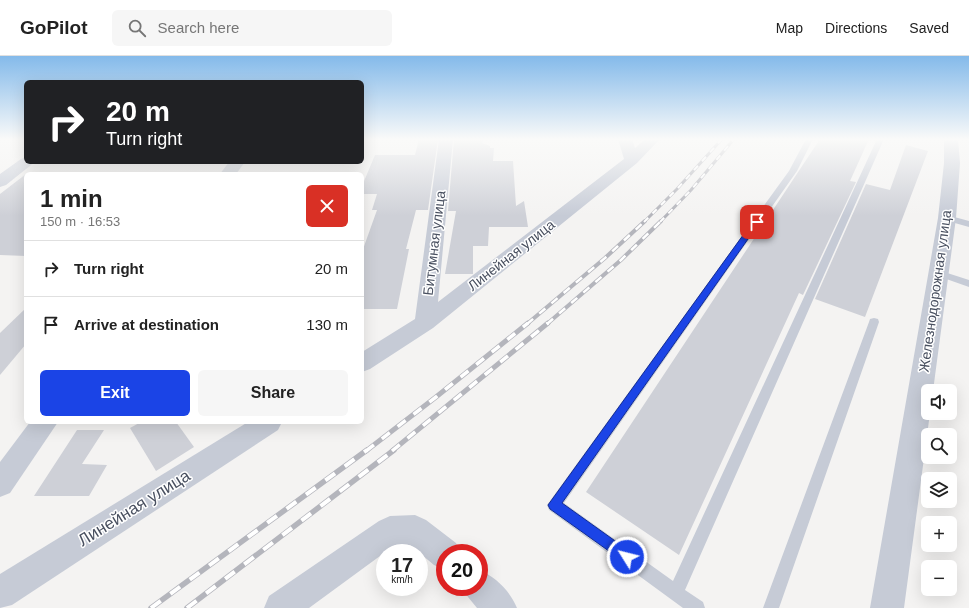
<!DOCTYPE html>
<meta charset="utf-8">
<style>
:root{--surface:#fff;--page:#f6f6f6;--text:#222;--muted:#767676;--line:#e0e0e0;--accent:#1b44e6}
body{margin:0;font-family:Helvetica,sans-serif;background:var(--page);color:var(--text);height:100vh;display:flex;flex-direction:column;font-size:15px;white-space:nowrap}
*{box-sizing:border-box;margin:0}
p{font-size:13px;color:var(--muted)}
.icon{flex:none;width:22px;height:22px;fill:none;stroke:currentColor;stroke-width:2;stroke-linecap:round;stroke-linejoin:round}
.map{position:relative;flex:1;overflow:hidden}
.side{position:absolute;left:24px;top:116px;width:340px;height:252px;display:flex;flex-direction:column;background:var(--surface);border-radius:6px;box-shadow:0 4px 16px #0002}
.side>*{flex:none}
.banner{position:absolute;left:24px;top:24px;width:340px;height:84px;border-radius:6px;box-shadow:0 4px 16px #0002;background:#202124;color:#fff;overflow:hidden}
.tools{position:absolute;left:921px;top:328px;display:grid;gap:8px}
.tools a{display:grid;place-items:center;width:36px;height:36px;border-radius:6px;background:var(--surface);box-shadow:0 4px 16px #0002;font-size:20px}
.speed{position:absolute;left:376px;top:488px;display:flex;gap:8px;font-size:20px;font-weight:700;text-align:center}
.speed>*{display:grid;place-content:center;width:52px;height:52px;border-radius:50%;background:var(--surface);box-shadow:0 4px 16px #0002;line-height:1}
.speed small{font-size:10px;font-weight:400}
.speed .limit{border:6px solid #d22;background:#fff;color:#111}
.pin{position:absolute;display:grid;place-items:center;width:34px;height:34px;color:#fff;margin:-17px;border-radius:8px;box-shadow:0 2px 6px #0006}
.me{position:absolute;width:44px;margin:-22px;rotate:306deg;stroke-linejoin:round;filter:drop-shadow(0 0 3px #0008)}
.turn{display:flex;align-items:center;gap:14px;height:84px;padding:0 16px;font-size:18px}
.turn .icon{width:52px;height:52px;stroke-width:2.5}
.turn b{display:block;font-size:28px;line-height:34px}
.round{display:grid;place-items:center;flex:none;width:42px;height:42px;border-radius:6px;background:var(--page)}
.overview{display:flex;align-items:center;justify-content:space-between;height:68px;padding:0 16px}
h1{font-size:24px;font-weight:700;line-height:30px}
.action{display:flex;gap:8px;margin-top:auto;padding:8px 16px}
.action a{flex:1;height:46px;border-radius:6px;background:var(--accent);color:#fff;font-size:16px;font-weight:700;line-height:46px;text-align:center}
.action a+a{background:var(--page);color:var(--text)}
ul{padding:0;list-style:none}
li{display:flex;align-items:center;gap:12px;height:56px;padding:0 16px;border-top:1px solid var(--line)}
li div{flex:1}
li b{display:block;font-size:15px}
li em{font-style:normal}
header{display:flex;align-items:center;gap:24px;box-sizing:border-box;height:56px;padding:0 20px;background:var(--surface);border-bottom:1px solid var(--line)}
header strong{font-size:19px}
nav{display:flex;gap:22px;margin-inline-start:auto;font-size:14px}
.search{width:280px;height:36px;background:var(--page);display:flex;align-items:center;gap:10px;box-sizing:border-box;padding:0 14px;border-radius:6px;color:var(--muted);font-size:15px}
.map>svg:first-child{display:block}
.building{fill:#ced0d7}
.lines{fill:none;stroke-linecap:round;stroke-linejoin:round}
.service{fill:#c6cbd6;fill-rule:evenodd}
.minor{fill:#c6cbd6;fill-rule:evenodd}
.rail-far3-casing{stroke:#b4b5bc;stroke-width:3}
.rail-far2-casing{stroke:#b4b5bc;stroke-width:4}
.rail-far1-casing{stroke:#b4b5bc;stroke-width:5}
.rail-casing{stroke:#b4b5bc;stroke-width:5.5}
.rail-far3{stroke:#fff;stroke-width:2;stroke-dasharray:6;stroke-linecap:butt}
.rail-far2{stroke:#fff;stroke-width:2.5;stroke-dasharray:8;stroke-linecap:butt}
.rail-far1{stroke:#fff;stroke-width:3.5;stroke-dasharray:10;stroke-linecap:butt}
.rail{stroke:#fff;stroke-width:4;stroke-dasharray:12;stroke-linecap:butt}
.route{fill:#1b44e6;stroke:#122c96}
.labels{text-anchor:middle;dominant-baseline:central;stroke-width:3;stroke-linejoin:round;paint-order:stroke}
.street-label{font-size:14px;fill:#495060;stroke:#fff}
.near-street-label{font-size:17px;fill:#495060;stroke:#fff}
</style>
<header>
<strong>GoPilot</strong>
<div class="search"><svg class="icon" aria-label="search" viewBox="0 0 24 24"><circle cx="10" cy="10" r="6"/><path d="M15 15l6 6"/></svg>Search here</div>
<nav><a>Map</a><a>Directions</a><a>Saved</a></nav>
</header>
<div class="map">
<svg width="969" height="552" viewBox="0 0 969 552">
<rect width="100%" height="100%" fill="#f4f3f2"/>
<g class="building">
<polygon points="419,83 438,83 428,154 416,154 406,193 409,193 397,253 362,253 362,196 377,154 372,154 377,138 362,138 362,130 375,99 415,99"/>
<polygon points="454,83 483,83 482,87 490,90 490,92 494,92 493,105 513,105 516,150 524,145 528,171 489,171 488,190 473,190 473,218 445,218 456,155 448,155"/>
<polygon points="820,83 869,83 850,125 856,126 803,239 799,237 679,499 586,436"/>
<polygon points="906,89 928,95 865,261 815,243 866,128 890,134"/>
<polygon points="26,118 26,200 0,199 0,138"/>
<polygon points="26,252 26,288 0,319 0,277"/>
<polygon points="141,366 176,366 194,391 156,415 130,372"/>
<polygon points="77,374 104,374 82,408 107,409 89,440 34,440"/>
</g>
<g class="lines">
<g class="service">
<polygon points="806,83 813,83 797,115 564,447 673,525 877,83 884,83 685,534 703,546 705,552 683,552 549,454 547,449 789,115"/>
<polygon points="947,159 969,165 969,171 944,164 943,162"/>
<polygon points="938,214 969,224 969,231 935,219 933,217 935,215"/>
<polygon points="874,262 878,263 879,266 779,552 763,552 869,266 870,263"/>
</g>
<g class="minor">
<polygon points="439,83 453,83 438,246 624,103 618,83 632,83 635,92 645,83 660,83 637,107 433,272 370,313 362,316 362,296 415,263"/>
<polygon points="944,83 958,83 960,107 956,162 933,335 928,335 928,357 930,357 904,552 870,552 938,162 944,107"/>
<polygon points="26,101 26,106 34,106 31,109 6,129 0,131 0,118 21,103"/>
<polygon points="229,106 245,106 236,118 220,118"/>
<polygon points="30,366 58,366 10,437 0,441 0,406"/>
<polygon points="248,366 282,366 278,374 12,549 0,552 0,518"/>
<polygon points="415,459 426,464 456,487 460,497 445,497 445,514 434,509 410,489 395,489 309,552 264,552 269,540 379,465 390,460"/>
<path d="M479,514C496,521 510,535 517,552H477L468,541L463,531H479Z"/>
</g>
<defs>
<g id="rail-far3">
<polyline points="644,166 677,133 722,83"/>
<polyline points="660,166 691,134 734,83"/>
</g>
<g id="rail-far2">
<polyline points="527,268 605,202 645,165"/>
<polyline points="547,268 621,204 661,165"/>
</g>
<g id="rail-far1">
<polyline points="366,395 436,341 528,267"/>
<polyline points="392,395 548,267"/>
</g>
<g id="rail">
<polyline points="151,552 367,394"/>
<polyline points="187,552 394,394"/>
</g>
</defs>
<use href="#rail-far3" class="rail-far3-casing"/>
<use href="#rail-far2" class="rail-far2-casing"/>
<use href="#rail-far1" class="rail-far1-casing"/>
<use href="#rail" class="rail-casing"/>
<use href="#rail-far3" class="rail-far3"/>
<use href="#rail-far2" class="rail-far2"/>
<use href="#rail-far1" class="rail-far1"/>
<use href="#rail" class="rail"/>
</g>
<linearGradient id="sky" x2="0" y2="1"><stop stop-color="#84baea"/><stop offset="0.52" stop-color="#fafaf9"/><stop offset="1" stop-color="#fafaf9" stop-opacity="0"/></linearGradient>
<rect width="969" height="160" fill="url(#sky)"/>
<polygon class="route" points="754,164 757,164 760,166 562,447 632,497 633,501 632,506 627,508 550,453 548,449"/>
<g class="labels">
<g class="street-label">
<text transform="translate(434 187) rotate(-83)">Битумная улица</text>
<text transform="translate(511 199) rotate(-38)">Линейная улица</text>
<text transform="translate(935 235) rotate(-82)">Железнодорожная улица</text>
</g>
<g class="near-street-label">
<text transform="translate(134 452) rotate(-32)">Линейная улица</text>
</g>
</g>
</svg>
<div class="tools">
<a><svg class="icon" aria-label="sound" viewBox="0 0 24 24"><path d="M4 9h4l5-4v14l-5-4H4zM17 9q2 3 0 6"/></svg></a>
<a><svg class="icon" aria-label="search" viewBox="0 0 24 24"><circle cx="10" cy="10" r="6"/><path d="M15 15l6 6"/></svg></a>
<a><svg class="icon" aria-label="layers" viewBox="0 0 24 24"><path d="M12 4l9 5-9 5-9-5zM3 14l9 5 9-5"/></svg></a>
<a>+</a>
<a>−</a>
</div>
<div class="speed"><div>17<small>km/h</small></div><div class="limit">20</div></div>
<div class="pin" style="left:757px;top:166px;background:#d93025"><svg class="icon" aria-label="arrive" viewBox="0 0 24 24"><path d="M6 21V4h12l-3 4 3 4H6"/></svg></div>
<svg class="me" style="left:627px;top:501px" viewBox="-20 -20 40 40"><circle r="17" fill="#1b44e6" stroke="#fff" stroke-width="3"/><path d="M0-11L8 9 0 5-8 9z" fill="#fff"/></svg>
<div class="banner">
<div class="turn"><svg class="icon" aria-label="right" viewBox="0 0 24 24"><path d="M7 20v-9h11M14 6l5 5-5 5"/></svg><div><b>20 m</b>Turn right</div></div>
</div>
<section class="side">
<div class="overview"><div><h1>1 min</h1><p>150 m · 16:53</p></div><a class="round" style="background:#d93025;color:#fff"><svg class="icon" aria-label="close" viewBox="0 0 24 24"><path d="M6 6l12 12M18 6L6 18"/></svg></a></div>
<ul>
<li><svg class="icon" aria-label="right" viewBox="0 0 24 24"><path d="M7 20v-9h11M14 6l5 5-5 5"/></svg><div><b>Turn right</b></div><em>20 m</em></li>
<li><svg class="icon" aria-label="arrive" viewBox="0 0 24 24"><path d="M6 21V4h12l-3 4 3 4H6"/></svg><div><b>Arrive at destination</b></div><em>130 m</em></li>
</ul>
<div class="action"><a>Exit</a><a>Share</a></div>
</section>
</div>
